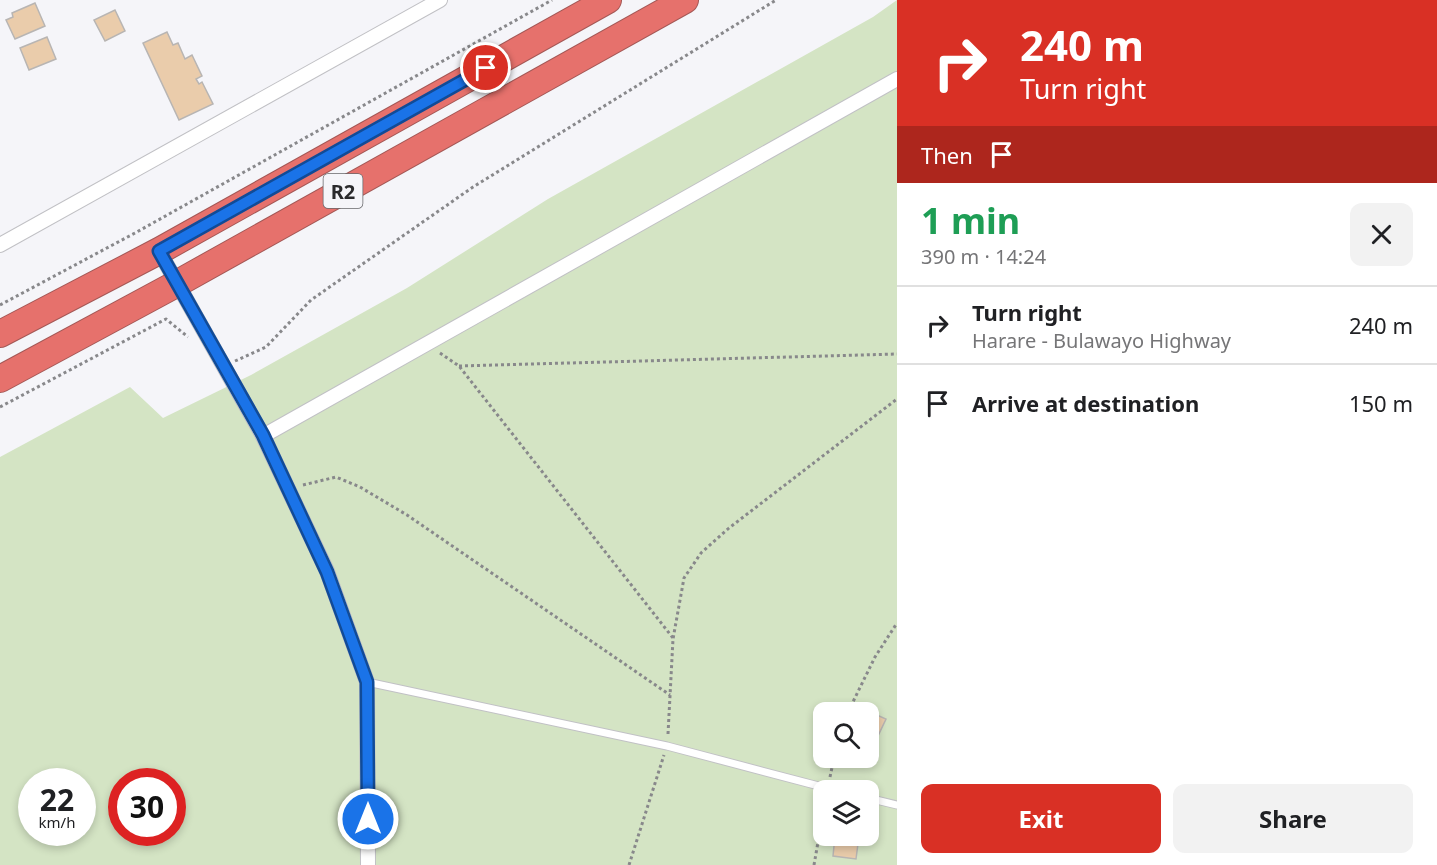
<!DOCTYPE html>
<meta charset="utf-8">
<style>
:root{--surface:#fff;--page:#f2f2f2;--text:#202124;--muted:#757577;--line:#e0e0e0;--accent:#d93025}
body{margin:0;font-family:"Noto Sans",sans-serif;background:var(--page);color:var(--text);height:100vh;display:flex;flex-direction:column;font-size:22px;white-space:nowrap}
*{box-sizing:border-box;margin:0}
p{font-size:20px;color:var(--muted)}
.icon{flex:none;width:33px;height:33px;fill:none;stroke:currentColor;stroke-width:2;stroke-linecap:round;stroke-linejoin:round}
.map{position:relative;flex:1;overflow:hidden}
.sheet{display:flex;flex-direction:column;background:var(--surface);width:540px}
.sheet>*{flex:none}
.hud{background:#d93025;color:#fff;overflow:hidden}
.controls{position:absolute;left:813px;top:702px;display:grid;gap:12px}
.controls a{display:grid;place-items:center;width:66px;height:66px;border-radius:12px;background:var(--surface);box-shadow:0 3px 9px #0003;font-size:30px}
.speed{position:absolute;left:18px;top:768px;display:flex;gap:12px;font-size:30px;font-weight:700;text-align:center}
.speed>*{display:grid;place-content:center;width:78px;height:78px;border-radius:50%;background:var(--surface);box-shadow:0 3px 9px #0003;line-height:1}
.speed small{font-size:15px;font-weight:400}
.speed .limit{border:9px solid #d22;background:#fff;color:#111}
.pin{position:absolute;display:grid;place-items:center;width:51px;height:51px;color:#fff;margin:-26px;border:3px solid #fff;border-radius:50%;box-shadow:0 2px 6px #0007}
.me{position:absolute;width:66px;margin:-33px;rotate:0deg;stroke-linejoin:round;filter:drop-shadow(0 0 4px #0008)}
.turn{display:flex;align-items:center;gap:21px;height:126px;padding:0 24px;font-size:27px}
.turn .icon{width:78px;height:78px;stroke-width:2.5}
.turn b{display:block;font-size:42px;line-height:51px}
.then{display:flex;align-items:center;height:57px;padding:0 24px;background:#0003;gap:12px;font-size:22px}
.round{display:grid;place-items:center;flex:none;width:63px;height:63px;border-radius:12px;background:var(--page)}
.summary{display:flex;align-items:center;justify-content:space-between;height:102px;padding:0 24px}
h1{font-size:36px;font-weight:700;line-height:45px;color:#1e9e55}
.action{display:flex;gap:12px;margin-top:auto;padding:12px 24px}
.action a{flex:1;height:69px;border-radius:12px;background:var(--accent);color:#fff;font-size:24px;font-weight:700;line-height:69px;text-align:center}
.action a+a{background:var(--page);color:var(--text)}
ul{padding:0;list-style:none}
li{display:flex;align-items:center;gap:18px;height:78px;padding:0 24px;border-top:2px solid var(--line)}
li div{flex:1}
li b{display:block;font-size:22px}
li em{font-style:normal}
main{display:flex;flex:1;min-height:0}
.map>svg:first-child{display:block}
.green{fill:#d4e4c4;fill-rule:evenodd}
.building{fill:#eaccab;stroke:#b8b5b3;stroke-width:1.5}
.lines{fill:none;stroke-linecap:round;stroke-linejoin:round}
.lane-casing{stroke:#c1c1c5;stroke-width:9}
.street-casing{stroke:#c1c1c5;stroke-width:16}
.highway-casing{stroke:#a45856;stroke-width:28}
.path{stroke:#88888b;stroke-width:3;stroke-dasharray:3 3;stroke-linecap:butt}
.lane{stroke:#fff;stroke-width:7}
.street{stroke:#fff;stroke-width:14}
.highway{stroke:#e6716c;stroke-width:26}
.route-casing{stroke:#114b97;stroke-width:15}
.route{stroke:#1a73e8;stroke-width:10}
.labels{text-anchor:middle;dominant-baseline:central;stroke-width:6;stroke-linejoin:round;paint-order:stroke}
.shield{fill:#f5f5f9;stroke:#67676a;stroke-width:1.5}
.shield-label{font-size:20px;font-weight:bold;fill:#2a2a2c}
</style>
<main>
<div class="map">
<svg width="897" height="865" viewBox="0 0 897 865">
<rect width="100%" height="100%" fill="#f5f5f9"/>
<path class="green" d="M897,0V865H0V457L130,387L163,418L251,375L407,288L548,199L873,17ZM824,712H868V758H824ZM32,782H82V832H32ZM122,782H172V832H122ZM824,790H868V836H824Z"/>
<g class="building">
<polygon points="35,3 45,26 15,39 6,20 13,17 12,13"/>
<polygon points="115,10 125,31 105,41 94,20"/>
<polygon points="167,32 173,45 178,43 185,59 192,55 202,76 196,79 199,84 202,82 213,104 179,120 143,43"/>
<polygon points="47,37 56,59 29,70 20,48"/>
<polygon points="868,711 886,719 868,757 867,712"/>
<polygon points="835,836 859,836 856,859 833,856"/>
</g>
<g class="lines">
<defs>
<g id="lane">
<polyline points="367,682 667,746 834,790"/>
<polyline points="868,798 897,805"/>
</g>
<g id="street">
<polyline points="0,245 440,0"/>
<polyline points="159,251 263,436 327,571 367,682 368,865"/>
<polyline points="263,436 897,79"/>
</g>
<g id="highway">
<polyline points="0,334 159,251 608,0"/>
<polyline points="0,379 178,283 685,0"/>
</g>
</defs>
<use href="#lane" class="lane-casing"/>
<use href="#street" class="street-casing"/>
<use href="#highway" class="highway-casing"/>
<g class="path">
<polyline points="0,305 135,233 552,0"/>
<polyline points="440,353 459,366 673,638"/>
<polyline points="235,361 266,347 311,300 473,187 776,0"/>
<polyline points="459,366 897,354"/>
<polyline points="0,407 166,319 188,337"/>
<polyline points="303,485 336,477 360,487 407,515 670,695"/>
<polyline points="848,712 875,657 897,623"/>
<polyline points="668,734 673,639 684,578 701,553 729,528 897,399"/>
<polyline points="830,777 834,758"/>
<polyline points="629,865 664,755"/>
<polyline points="814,865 824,808"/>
</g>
<use href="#lane" class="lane"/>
<use href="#street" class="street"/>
<use href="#highway" class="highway"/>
</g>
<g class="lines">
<defs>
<polyline id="route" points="368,819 367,682 327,572 263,435 159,251 486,68"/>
</defs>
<use href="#route" class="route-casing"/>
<use href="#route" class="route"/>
</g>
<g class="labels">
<rect class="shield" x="323.5" y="174" width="39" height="34" rx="4.5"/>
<g class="shield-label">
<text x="343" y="191">R2</text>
</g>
</g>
</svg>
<div class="controls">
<a><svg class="icon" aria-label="search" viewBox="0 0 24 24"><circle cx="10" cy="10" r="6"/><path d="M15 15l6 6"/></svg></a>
<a><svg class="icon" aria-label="layers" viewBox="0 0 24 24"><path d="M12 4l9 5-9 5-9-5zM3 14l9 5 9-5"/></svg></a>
</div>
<div class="speed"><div>22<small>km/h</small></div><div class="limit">30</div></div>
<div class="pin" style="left:486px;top:68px;background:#d93025"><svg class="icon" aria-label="arrive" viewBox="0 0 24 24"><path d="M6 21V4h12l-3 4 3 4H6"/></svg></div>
<svg class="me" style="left:368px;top:819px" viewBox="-20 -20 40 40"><circle r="17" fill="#1a73e8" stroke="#fff" stroke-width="3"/><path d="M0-11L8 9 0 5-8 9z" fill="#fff"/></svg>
</div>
<section class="sheet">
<div class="hud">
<div class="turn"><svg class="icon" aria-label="right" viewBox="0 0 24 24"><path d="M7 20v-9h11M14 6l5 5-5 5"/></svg><div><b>240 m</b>Turn right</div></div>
<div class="then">Then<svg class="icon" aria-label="arrive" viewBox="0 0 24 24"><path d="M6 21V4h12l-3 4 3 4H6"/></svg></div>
</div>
<div class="summary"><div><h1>1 min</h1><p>390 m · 14:24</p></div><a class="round"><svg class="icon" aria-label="close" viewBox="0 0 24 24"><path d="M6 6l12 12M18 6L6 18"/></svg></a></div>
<ul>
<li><svg class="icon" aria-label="right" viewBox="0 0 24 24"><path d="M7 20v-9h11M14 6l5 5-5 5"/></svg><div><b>Turn right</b><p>Harare - Bulawayo Highway</p></div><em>240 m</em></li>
<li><svg class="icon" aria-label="arrive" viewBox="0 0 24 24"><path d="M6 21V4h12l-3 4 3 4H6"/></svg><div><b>Arrive at destination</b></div><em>150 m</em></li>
</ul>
<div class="action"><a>Exit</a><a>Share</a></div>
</section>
</main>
